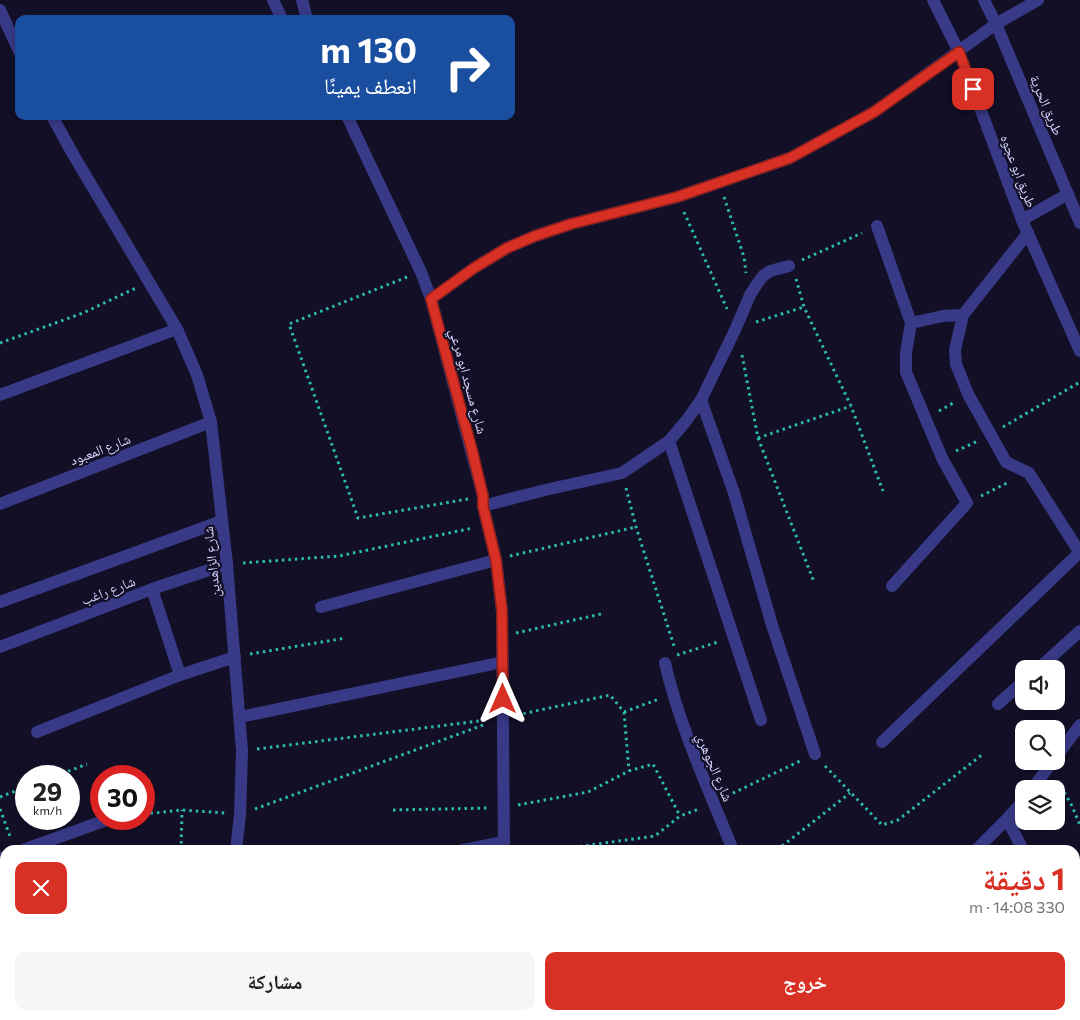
<!DOCTYPE html>
<html lang="ar">
<meta charset="utf-8">
<style>
:root{--surface:#fff;--page:#f6f6f6;--text:#202124;--muted:#757577;--accent:#d93025}
body{margin:0;font-family:Commissioner,"Noto Naskh Arabic",sans-serif;background:var(--page);color:var(--text);direction:rtl;height:100vh;display:flex;flex-direction:column;font-size:19px;white-space:nowrap}
*{box-sizing:border-box;margin:0}
p{font-size:16px;color:var(--muted)}
.icon{flex:none;width:28px;height:28px;fill:none;stroke:currentColor;stroke-width:2;stroke-linecap:round;stroke-linejoin:round}
.map{position:relative;flex:1;overflow:hidden;direction:ltr}
.details{position:absolute;left:0px;top:845px;width:1080px;height:175px;display:flex;flex-direction:column;background:var(--surface);border-radius:15px 15px 0 0;box-shadow:0 2px 8px #0003;direction:rtl}
.details>*{flex:none}
.top-card{position:absolute;left:15px;top:15px;width:500px;height:105px;border-radius:10px;box-shadow:0 2px 8px #0003;direction:rtl;background:#1a4fa0;color:#fff;overflow:hidden}
.tools{position:absolute;left:1015px;top:660px;display:grid;gap:10px}
.tools a{display:grid;place-items:center;width:50px;height:50px;border-radius:10px;background:var(--surface);box-shadow:0 2px 8px #0003;font-size:25px}
.speed{position:absolute;left:15px;top:765px;display:flex;gap:10px;font-size:25px;font-weight:700;text-align:center}
.speed>*{display:grid;place-content:center;width:65px;height:65px;border-radius:50%;background:var(--surface);box-shadow:0 2px 8px #0003;line-height:1}
.speed small{font-size:12px;font-weight:400}
.speed .limit{border:8px solid #d22;background:#fff;color:#111}
.pin{position:absolute;display:grid;place-items:center;width:42px;height:42px;color:#fff;margin:-21px;border-radius:10px;box-shadow:0 2px 8px #0006}
.me{position:absolute;width:55px;margin:-28px;rotate:0deg;stroke-linejoin:round;filter:drop-shadow(0 0 4px #0008)}
.turn{display:flex;align-items:center;gap:18px;height:105px;padding:0 15px;font-size:22px}
.turn .icon{width:65px;height:65px;stroke-width:2.5}
.turn b{display:block;font-size:35px;line-height:42px}
.round{display:grid;place-items:center;flex:none;width:52px;height:52px;border-radius:10px;background:var(--page)}
.headline{display:flex;align-items:center;justify-content:space-between;height:85px;padding:0 15px}
h1{font-size:30px;font-weight:700;line-height:38px;color:var(--accent)}
.primary-button{display:flex;gap:10px;margin-top:auto;padding:10px 15px}
.primary-button a{flex:1;height:58px;border-radius:10px;background:var(--accent);color:#fff;font-size:20px;font-weight:700;line-height:58px;text-align:center}
.primary-button a+a{background:var(--page);color:var(--text)}
.map>svg:first-child{display:block}
.lines{fill:none;stroke-linecap:round;stroke-linejoin:round}
.path{stroke:#2cbcac;stroke-width:3;stroke-dasharray:2.5 4;stroke-linecap:butt}
.minor{stroke:#393a87;stroke-width:12}
.tertiary{stroke:#393a87;stroke-width:12}
.route-casing{stroke:#8d1f18;stroke-width:12}
.route{stroke:#d93025;stroke-width:9}
.labels{text-anchor:middle;dominant-baseline:central;stroke-width:4.5;stroke-linejoin:round;paint-order:stroke}
.street-label{font-size:14px;fill:#d8d5ff;stroke:#120f27}
</style>
<div class="map">
<svg width="1080" height="1020" viewBox="0 0 1080 1020">
<rect width="100%" height="100%" fill="#120f27"/>
<g class="lines">
<g class="path">
<polyline points="724,197 744,257 746,273"/>
<polyline points="684,212 727,309"/>
<polyline points="802,260 862,233"/>
<polyline points="407,277 289,324 358,518 468,499"/>
<polyline points="796,279 804,307 851,406 883,491"/>
<polyline points="756,322 804,307"/>
<polyline points="0,343 83,313 136,288"/>
<polyline points="742,355 758,438 814,582"/>
<polyline points="939,411 955,402"/>
<polyline points="1003,427 1080,382"/>
<polyline points="758,438 851,406"/>
<polyline points="956,451 978,441"/>
<polyline points="626,488 636,527 675,649"/>
<polyline points="981,496 1009,482"/>
<polyline points="510,556 636,527"/>
<polyline points="243,563 339,556 473,528"/>
<polyline points="516,633 601,614"/>
<polyline points="250,654 346,638"/>
<polyline points="677,655 718,642"/>
<polyline points="624,712 659,699"/>
<polyline points="517,715 610,695 624,712 629,771"/>
<polyline points="257,749 487,720"/>
<polyline points="825,766 882,825 898,820 983,754"/>
<polyline points="56,776 87,764"/>
<polyline points="1058,781 1072,806 1080,825"/>
<polyline points="727,796 800,761"/>
<polyline points="0,797 26,787"/>
<polyline points="518,805 588,792 629,771 653,764 680,816"/>
<polyline points="0,809 11,839"/>
<polyline points="255,809 486,724"/>
<polyline points="393,810 490,808"/>
<polyline points="144,814 182,810 225,813"/>
<polyline points="181,850 182,810"/>
<polyline points="554,850 655,836 680,816 699,809"/>
<polyline points="777,850 850,793"/>
<polyline points="0,917 5,916"/>
<polyline points="0,965 5,963"/>
<polyline points="1075,1004 1080,1002"/>
<polyline points="678,1015 679,1020"/>
<polyline points="1009,1015 1009,1020"/>
<polyline points="919,1020 930,1015"/>
<polyline points="1038,1020 1050,1015"/>
</g>
<g class="minor">
<polyline points="273,0 282,19"/>
<polyline points="302,0 307,19"/>
<polyline points="984,0 996,24 1080,223"/>
<polyline points="0,10 19,51"/>
<polyline points="52,116 74,156 177,329 197,375 211,422 227,564 242,751 240,815 236,850"/>
<polyline points="347,116 421,272 431,299 483,496 483,506 496,560 502,611 504,850"/>
<polyline points="1022,220 1068,194"/>
<polyline points="877,226 911,323 906,353 906,372 942,458 967,503 892,586"/>
<polyline points="1028,233 963,315 955,350 956,364 968,394 1006,462 1029,473 1080,553"/>
<polyline points="431,299 474,268 507,248 535,236 571,224 677,197 790,158 874,112 996,24 1038,0"/>
<polyline points="911,323 943,316 963,315"/>
<polyline points="0,395 177,329"/>
<polyline points="701,400 734,493 772,625 815,754"/>
<polyline points="669,441 761,720"/>
<polyline points="0,504 211,422"/>
<polyline points="483,506 545,490 622,473 669,441 686,421 701,400 736,328 750,295 757,284 763,276 770,271 789,266"/>
<polyline points="152,589 180,675"/>
<polyline points="0,602 222,521"/>
<polyline points="321,607 496,560"/>
<polyline points="0,647 152,589 227,564"/>
<path d="M665,663C680,728 708,788 733,850"/>
<polyline points="1038,669 1080,631"/>
<polyline points="998,704 1024,681"/>
<polyline points="240,717 503,662"/>
<polyline points="37,732 180,675 235,657"/>
<polyline points="882,742 1080,552"/>
<polyline points="1056,757 1080,725"/>
<polyline points="1032,789 1053,761"/>
<polyline points="1007,819 1023,850"/>
<polyline points="23,850 109,819"/>
<polyline points="463,850 504,842"/>
<polyline points="976,850 1007,819 1024,800"/>
<polyline points="0,858 5,857"/>
<polyline points="1075,954 1080,968"/>
<polyline points="541,1015 548,1020"/>
<polyline points="54,1020 70,1015"/>
<polyline points="190,1020 191,1015"/>
<polyline points="479,1020 484,1015"/>
<polyline points="727,1020 755,1015 763,1020"/>
<polyline points="794,1020 800,1015"/>
</g>
<polyline class="tertiary" points="933,0 959,52 1022,220 1080,351"/>
</g>
<g class="lines">
<defs>
<polyline id="route" points="503,699 502,611 496,560 483,506 483,496 472,450 431,299 474,268 507,248 535,236 571,224 677,197 790,158 874,112 959,52 973,89"/>
</defs>
<use href="#route" class="route-casing"/>
<use href="#route" class="route"/>
</g>
<g class="labels">
<g class="street-label">
<text transform="translate(1047 105) rotate(67)">طريق الحرية</text>
<text transform="translate(1019 171) rotate(69)">طريق ابو عجوه</text>
<text transform="translate(469 381) rotate(75)">شارع مسجد ابو مرعي</text>
<text transform="translate(100 449) rotate(-21)">شارع المعبود</text>
<text transform="translate(211 562) rotate(-96)">شارع الزاهدين</text>
<text transform="translate(108 590) rotate(-21)">شارع راغب</text>
<text transform="translate(715 767) rotate(67)">شارع الجوهري</text>
</g>
</g>
</svg>
<div class="tools">
<a><svg class="icon" aria-label="sound" viewBox="0 0 24 24"><path d="M4 9h4l5-4v14l-5-4H4zM17 9q2 3 0 6"/></svg></a>
<a><svg class="icon" aria-label="search" viewBox="0 0 24 24"><circle cx="10" cy="10" r="6"/><path d="M15 15l6 6"/></svg></a>
<a><svg class="icon" aria-label="layers" viewBox="0 0 24 24"><path d="M12 4l9 5-9 5-9-5zM3 14l9 5 9-5"/></svg></a>
</div>
<div class="speed"><div>29<small>km/h</small></div><div class="limit">30</div></div>
<div class="pin" style="left:973px;top:89px;background:#d93025"><svg class="icon" aria-label="arrive" viewBox="0 0 24 24"><path d="M6 21V4h12l-3 4 3 4H6"/></svg></div>
<svg class="me" style="left:503px;top:699px" viewBox="-20 -20 40 40"><path d="M0-17L14 15 0 8-14 15z" fill="#d93025" stroke="#fff" stroke-width="4"/></svg>
<div class="top-card">
<div class="turn"><svg class="icon" aria-label="right" viewBox="0 0 24 24"><path d="M7 20v-9h11M14 6l5 5-5 5"/></svg><div><b>130 m</b>انعطف يمينًا</div></div>
</div>
<section class="details">
<div class="headline"><div><h1>1 دقيقة</h1><p>330 m · 14:08</p></div><a class="round" style="background:#d93025;color:#fff"><svg class="icon" aria-label="close" viewBox="0 0 24 24"><path d="M6 6l12 12M18 6L6 18"/></svg></a></div>
<div class="primary-button"><a>خروج</a><a>مشاركة</a></div>
</section>
</div>
